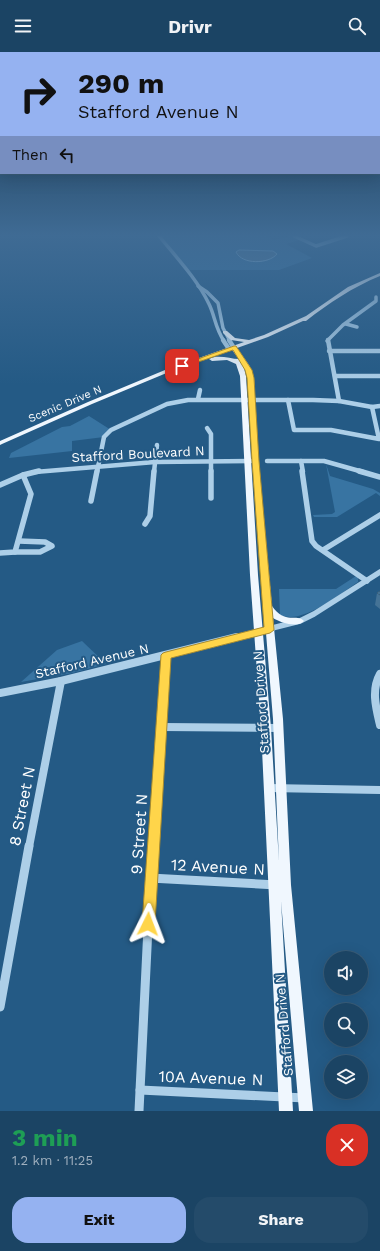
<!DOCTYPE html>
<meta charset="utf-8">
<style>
:root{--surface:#1b4464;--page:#244b6a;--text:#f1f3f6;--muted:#a0b0bf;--line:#395c78;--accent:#95b2f1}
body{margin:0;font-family:"Work Sans",sans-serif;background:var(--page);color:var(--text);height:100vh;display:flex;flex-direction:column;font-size:15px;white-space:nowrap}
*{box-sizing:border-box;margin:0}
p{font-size:13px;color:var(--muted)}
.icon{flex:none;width:22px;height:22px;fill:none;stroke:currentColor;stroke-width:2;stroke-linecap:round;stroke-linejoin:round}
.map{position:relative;height:1059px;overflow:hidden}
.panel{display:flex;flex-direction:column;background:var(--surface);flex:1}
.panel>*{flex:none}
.banner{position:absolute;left:0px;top:0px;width:380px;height:122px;box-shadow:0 4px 16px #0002,0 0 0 1px var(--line);background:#95b2f1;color:#111;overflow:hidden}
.buttons{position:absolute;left:324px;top:899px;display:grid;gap:8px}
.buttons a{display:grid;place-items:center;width:44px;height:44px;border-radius:50%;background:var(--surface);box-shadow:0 4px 16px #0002,0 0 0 1px var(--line);font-size:20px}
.pin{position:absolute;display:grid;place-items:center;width:34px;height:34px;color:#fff;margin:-17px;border-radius:8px;box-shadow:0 2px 6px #0006}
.me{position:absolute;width:44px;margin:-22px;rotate:3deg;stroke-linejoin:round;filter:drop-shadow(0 0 3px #0008)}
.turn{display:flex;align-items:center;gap:14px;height:84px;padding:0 12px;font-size:18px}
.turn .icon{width:52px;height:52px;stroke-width:2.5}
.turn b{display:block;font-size:28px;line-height:34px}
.then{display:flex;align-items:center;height:38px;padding:0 12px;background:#0003;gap:8px;font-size:15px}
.round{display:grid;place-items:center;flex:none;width:42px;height:42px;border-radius:16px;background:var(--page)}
.headline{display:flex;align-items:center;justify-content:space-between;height:68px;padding:0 12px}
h1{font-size:24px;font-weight:700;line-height:30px;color:#1e9e55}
.primary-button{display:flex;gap:8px;margin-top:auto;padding:8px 12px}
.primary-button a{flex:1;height:46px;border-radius:16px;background:var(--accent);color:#111;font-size:16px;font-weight:700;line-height:46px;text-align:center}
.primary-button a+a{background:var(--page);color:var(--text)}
header{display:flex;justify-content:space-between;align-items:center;height:52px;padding:0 12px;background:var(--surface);font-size:18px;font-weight:700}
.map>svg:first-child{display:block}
.green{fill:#3874a2}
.water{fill:#597e9c;stroke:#a1cbe9}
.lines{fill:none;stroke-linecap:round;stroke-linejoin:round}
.minor-far4{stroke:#adcfe8;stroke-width:3.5}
.minor-far3{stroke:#adcfe8;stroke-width:4.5}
.minor-far2{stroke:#adcfe8;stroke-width:5.5}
.minor-far1{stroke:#adcfe8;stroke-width:8}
.minor{stroke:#adcfe8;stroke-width:9}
.major{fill:#f0f7fe;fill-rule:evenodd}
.wall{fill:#457396}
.building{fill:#5086af;stroke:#385e7a}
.route{fill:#ffd54a;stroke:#a68a30}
.labels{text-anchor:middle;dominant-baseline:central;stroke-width:4;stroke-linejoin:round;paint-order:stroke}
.far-street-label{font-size:11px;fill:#fff;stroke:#245a85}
.street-label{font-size:13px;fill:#fff;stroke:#245a85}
.near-street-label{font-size:16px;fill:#fff;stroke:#245a85}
</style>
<header><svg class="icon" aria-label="menu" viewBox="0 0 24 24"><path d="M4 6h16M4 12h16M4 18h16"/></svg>Drivr<svg class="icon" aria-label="search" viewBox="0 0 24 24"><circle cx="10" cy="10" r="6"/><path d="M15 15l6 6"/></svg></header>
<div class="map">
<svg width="380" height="1059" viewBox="0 0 380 1059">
<rect width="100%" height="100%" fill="#245a85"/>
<g class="green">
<polygon points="161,184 266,184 274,188 290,184 299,188 286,192 312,206 279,218 187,218"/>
<polygon points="89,364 111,378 104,385 72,389 72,399 9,406 11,401 62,375 70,374"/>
<polygon points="326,412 330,424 373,437 380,441 380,444 376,441 337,465 314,465 313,463 332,462 335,460"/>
<path d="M356,524L358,526V530C340,542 302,573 280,563L279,537H336Z"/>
<polygon points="82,589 106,612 72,621 21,630 57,598"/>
</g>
<path class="water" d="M239,198L273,199L277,202C269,212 242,213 236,200Z"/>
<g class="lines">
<g class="minor-far4">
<path d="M159,184C176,205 197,227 209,252C215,264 215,276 224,289"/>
<polyline points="294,184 316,194 347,184"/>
<polyline points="198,234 207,240 218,251 223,276 230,289"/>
<polyline points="346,272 357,275"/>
<polyline points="327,289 343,273 376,249 376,245"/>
</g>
<g class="minor-far3">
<polyline points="223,288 229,297"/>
<polyline points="229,288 234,296"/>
<polyline points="328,288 339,349"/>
<polyline points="329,299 380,299"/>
<polyline points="335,324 380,324"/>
<polyline points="198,347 200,338"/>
<polyline points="288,348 294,378 331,378 379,387 372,355"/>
<polyline points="207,376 211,382 211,420"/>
<polyline points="267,409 324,409 363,420"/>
<polyline points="301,409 303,420"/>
<polyline points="35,420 155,410 251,409"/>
<polyline points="97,420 104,385 111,378 167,352 188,348 313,348 339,349 372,355 380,354"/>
<polyline points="154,420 157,393"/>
</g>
<g class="minor-far2">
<polyline points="211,419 211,446"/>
<polyline points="302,419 312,489 316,494 367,529"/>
<polyline points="359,419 380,425"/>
<polyline points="0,433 23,423 39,419"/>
<polyline points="91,449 97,419"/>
<polyline points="145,472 150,464 154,419"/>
<polyline points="323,498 380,463"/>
<polyline points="15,500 40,500 52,494 45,490 19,489"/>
<polyline points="0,501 15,500 31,442 23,423"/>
<polyline points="233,586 300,569 314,562 380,520"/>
</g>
<g class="minor-far1">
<path d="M380,622C371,638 376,656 380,673"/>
<polyline points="0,641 61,629 237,585"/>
<polyline points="162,675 278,676"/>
<polyline points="269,736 380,738"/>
<polyline points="29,795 61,629"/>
<polyline points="152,795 166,603"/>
</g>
<g class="minor">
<polyline points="150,826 277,833"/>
<polyline points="0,955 29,794"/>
<polyline points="140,1038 305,1046"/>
<polyline points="139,1059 152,794"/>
</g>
<path class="major" d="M380,221V224C353,235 329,251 306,269H303L268,285L237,296L249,313L254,326L258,409L272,554C285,573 297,561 304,569C298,576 281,571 273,566L283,667L291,833L313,1059H299L281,849L293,1059H279L261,676L250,523L240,324L236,312L227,308L212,309L209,307C218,302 230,307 239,307L232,298L169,320L92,352L2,392L0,393V389L88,350L165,318L244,290L231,288L223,281V279H227L235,286L249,288L264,283L306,264L348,235ZM243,312L248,326L252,409L273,667L279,810L271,676L258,523L246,324Z"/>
</g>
<polygon class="wall" points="380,539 380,557 375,553 377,541"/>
<polygon class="building" points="380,539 380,543 377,541"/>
<linearGradient id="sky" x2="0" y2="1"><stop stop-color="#143249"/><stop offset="0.55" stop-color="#3f6b94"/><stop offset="1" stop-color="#3f6b94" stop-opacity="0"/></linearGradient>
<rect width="380" height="333" fill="url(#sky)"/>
<polygon class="route" points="234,294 236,294 252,318 254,326 259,409 274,578 270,581 171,606 155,872 153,876 148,878 143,876 142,872 161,603 163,601 166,600 264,575 252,409 247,326 245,318 233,298 184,315 178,314"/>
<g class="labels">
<g class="far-street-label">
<text transform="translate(65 352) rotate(-23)">Scenic Drive N</text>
</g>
<g class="street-label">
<text transform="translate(138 402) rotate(-3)">Stafford Boulevard N</text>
<text transform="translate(92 609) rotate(-13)">Stafford Avenue N</text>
<text transform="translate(261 650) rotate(-94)">Stafford Drive N</text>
<text transform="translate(284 973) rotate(-95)">Stafford Drive N</text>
</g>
<g class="near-street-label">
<text transform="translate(22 754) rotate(-79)">8 Street N</text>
<text transform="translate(139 782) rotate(-86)">9 Street N</text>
<text transform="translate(218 815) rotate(3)">12 Avenue N</text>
<text transform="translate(211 1026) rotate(2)">10A Avenue N</text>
</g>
</g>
</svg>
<div class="buttons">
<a><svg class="icon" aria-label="sound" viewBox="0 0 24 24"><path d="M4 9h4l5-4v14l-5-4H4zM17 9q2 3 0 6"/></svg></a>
<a><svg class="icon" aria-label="search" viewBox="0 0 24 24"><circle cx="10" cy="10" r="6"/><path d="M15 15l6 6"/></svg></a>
<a><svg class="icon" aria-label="layers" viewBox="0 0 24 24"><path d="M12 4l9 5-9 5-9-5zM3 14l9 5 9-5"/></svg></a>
</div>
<div class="pin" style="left:182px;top:314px;background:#d93025"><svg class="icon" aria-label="arrive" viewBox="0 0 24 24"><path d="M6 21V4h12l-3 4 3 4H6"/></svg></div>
<svg class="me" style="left:148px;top:872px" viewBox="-20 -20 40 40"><path d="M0-17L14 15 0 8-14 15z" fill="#ffd54a" stroke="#fff" stroke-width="4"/></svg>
<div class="banner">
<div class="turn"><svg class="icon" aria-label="right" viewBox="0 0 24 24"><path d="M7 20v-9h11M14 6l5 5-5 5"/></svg><div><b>290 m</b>Stafford Avenue N</div></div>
<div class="then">Then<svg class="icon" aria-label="left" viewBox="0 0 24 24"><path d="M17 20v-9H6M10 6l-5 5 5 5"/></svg></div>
</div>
</div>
<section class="panel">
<div class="headline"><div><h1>3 min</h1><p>1.2 km · 11:25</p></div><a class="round" style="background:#d93025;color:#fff"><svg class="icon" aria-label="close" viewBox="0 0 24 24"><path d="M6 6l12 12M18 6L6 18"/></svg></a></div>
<div class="primary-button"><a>Exit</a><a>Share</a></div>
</section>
